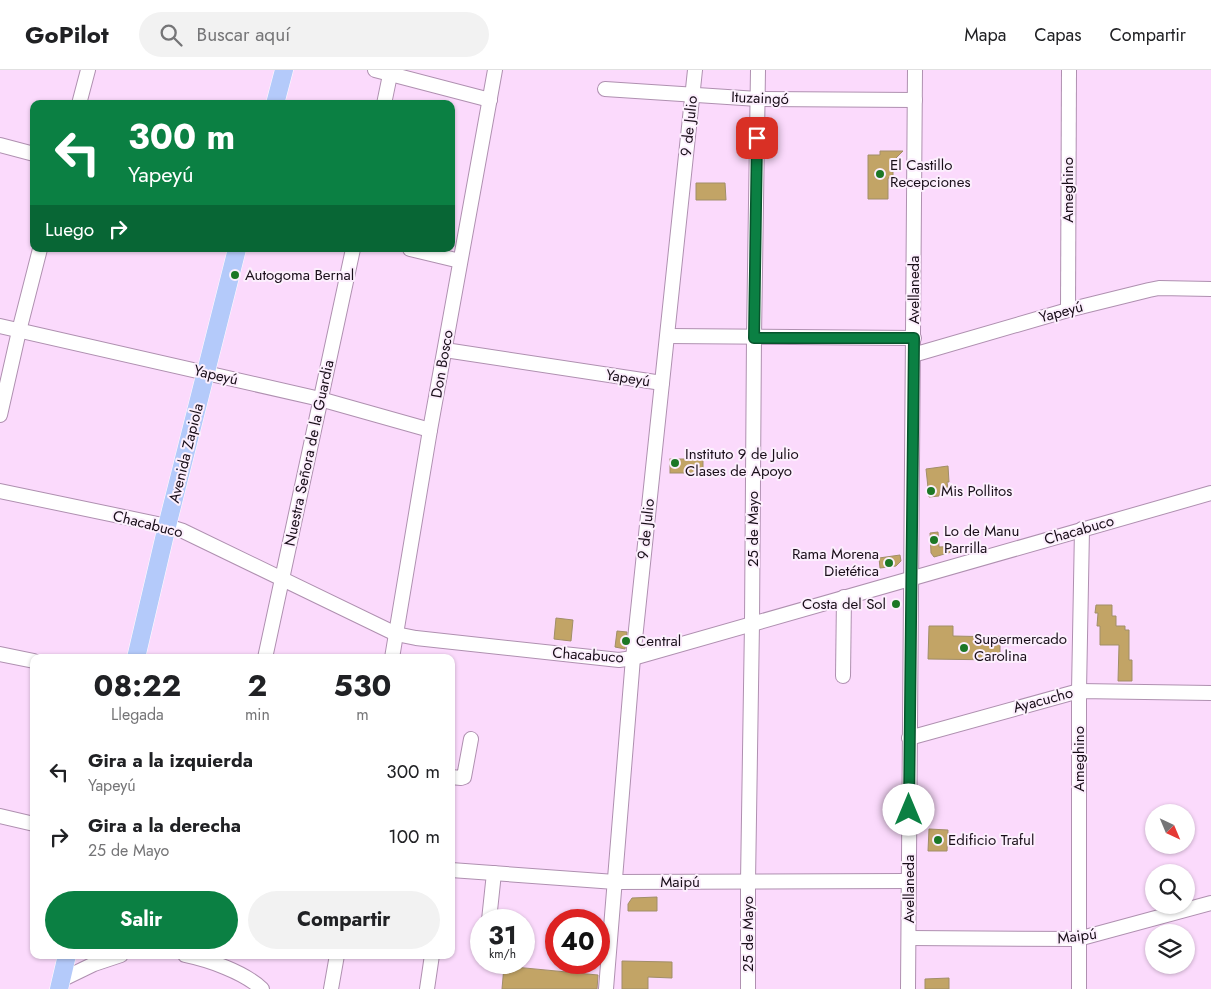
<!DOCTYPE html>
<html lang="es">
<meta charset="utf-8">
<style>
:root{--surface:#fff;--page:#f2f2f2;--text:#202124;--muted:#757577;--line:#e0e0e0;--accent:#0b8043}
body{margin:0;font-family:Jost,sans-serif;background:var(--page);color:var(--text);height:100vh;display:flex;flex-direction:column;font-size:19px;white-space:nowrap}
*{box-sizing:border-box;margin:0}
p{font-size:16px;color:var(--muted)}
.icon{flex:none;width:28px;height:28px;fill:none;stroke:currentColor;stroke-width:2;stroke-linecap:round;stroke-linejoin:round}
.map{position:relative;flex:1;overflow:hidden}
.sheet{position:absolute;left:30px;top:584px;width:425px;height:305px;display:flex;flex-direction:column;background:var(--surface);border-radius:10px;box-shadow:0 1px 4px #0004}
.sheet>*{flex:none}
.top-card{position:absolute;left:30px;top:30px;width:425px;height:152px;border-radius:10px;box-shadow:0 1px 4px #0004;background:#0b8043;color:#fff;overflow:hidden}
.needle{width:32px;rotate:136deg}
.fabs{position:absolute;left:1145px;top:734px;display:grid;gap:10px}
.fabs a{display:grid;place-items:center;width:50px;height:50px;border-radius:50%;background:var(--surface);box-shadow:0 1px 4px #0004;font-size:25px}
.speed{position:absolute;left:470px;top:839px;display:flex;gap:10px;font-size:25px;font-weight:700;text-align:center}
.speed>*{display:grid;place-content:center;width:65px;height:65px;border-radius:50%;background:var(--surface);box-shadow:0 1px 4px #0004;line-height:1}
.speed small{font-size:12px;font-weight:400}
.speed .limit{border:8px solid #d22;background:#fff;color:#111}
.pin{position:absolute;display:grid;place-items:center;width:42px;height:42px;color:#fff;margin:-21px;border-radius:10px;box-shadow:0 2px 8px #0006}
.me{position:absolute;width:55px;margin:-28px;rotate:0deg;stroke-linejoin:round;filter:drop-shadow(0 0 4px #0008)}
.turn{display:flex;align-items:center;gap:18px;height:105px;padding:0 15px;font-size:22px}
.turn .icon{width:65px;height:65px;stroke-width:2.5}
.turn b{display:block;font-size:35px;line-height:42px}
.then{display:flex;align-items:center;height:48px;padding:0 15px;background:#0003;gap:10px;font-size:19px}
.eta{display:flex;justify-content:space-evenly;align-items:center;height:85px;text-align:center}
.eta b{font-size:30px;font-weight:700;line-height:35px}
.button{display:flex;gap:10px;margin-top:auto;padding:10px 15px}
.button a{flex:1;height:58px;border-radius:30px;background:var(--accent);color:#fff;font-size:20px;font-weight:700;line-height:58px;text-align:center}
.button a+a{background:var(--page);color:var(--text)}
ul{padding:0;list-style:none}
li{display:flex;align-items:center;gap:15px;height:65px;padding:0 15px}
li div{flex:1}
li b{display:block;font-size:19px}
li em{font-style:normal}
header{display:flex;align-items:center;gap:30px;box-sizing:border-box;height:70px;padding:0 25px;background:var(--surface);border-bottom:1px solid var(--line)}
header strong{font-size:24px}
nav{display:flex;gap:28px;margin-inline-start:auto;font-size:18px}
.search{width:350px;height:45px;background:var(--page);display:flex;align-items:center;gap:12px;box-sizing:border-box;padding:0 18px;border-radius:28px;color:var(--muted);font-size:19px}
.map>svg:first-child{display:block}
.building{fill:#c2a466;stroke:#a18e68}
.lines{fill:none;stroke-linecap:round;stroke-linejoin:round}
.minor-casing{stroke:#af90b0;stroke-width:16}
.major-casing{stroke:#fff;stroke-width:19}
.minor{stroke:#fff;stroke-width:14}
.major{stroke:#b4cafa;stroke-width:18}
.route-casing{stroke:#07532c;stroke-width:12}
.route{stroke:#0b8043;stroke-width:9}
.poi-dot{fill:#1c7725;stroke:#fceffd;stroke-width:2}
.labels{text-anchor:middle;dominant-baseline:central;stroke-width:4;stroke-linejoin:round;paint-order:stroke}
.street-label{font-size:15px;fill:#190e19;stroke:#fceffd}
.poi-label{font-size:15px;fill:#190e19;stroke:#fceffd;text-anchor:start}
</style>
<header>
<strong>GoPilot</strong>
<div class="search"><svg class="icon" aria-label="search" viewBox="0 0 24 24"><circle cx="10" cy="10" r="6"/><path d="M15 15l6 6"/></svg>Buscar aquí</div>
<nav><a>Mapa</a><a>Capas</a><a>Compartir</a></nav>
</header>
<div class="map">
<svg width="1211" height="919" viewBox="0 0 1211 919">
<rect width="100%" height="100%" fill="#fbdafc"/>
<g class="building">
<polygon points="880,81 903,81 893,91 893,108 888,108 888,129 868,129 868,85 880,85"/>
<polygon points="696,113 725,113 726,130 696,130"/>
<rect x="670" y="389" width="33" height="14"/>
<polygon points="948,396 949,412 947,412 948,419 941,420 939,426 929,427 926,399"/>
<polygon points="938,462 939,477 961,476 962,479 934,487 931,483 930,463"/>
<polygon points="900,485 901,491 896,496 880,498 879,488"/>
<polygon points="1096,535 1112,535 1112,546 1116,546 1116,556 1125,556 1125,560 1129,560 1129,590 1132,590 1132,611 1118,611 1119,575 1100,575 1100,556 1097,556 1098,543 1095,543"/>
<polygon points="556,548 573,550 571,571 554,569"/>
<polygon points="929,556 953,556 953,566 1000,567 1000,590 928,589"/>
<polygon points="617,561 627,562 625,579 615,577"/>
<polygon points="929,759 948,760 947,781 928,781"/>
<polygon points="657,827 657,841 628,841 628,834 632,828"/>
<polygon points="622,891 672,892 672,908 648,907 648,919 622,919"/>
<polygon points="504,896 598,905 597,919 502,919"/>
<polygon points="949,908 949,919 925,919 925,909"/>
</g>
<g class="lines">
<defs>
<g id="minor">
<polyline points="375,0 490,30"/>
<polyline points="605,19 758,29 915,30"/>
<polyline points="79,34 88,0"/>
<polyline points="384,34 391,0"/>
<polyline points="0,75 34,84"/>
<polyline points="410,179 460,191"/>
<polyline points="1068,240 1069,0"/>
<polyline points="0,256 320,329 430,360"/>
<polyline points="668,266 914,268"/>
<polyline points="445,280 662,313"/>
<polyline points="913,285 1068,240 1149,220 1159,218 1211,219"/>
<polyline points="0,345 19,261 40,179"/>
<polyline points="0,421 167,456 183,461 396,564 416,568 619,590 633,588 1211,423"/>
<polyline points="0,584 34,591"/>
<polyline points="265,588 353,179"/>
<polyline points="392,588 430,360 495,0"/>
<polyline points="843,606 844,527"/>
<polyline points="909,668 1079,621 1211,623"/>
<polyline points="451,707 461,708 464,707 471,669"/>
<polyline points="0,746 34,754"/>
<polyline points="451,800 615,812 908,811"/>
<polyline points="489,850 494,803"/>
<polyline points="909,868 1078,869 1211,833"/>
<path d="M185,885C209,890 244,902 262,919"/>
<polyline points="61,910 94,894 121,885"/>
<polyline points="331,919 337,885"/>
<polyline points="427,919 432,885"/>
<polyline points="606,919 633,588 695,0"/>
<polyline points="748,919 748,812 752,553 754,267 758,0"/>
<polyline points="908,919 915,0"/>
<polyline points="1079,919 1079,621 1082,459"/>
</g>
<g id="major">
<polyline points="275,34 284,0"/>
<polyline points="136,588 167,456 237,179"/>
<polyline points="59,919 67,885"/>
</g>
</defs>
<use href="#minor" class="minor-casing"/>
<use href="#major" class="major-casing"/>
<use href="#minor" class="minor"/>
<use href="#major" class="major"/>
</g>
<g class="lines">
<defs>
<polyline id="route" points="757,68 754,268 914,268 909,740"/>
</defs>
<use href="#route" class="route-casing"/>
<use href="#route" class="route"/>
</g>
<g class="poi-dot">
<circle cx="880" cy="104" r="5"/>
<circle cx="235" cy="205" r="5"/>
<circle cx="675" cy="393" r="5"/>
<circle cx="931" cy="421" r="5"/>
<circle cx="934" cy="470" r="5"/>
<circle cx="889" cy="493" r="5"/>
<circle cx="896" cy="534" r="5"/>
<circle cx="626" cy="571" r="5"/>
<circle cx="964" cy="578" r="5"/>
<circle cx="938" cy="770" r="5"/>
</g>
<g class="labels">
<g class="street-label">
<text transform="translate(760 28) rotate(2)">Ituzaingó</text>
<text transform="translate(689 56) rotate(-84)">9 de Julio</text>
<text transform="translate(1068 120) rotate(-90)">Ameghino</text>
<text transform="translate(914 220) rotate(-90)">Avellaneda</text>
<text transform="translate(1061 242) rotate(-15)">Yapeyú</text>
<text transform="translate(442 294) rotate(-80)">Don Bosco</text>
<text transform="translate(216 305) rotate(13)">Yapeyú</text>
<text transform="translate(628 308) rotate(9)">Yapeyú</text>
<text transform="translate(186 383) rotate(-76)">Avenida Zapiola</text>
<text transform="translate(309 383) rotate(-78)">Nuestra Señora de la Guardia</text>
<text transform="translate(148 454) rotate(14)">Chacabuco</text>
<text transform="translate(646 459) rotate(-84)">9 de Julio</text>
<text transform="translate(753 459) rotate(-90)">25 de Mayo</text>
<text transform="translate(1079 460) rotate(-16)">Chacabuco</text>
<text transform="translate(588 585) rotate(4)">Chacabuco</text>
<text transform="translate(1043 630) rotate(-15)">Ayacucho</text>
<text transform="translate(1079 689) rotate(-90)">Ameghino</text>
<text x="680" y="812">Maipú</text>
<text transform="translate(909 819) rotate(-90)">Avellaneda</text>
<text transform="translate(748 864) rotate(-90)">25 de Mayo</text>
<text transform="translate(1077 866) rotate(-7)">Maipú</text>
</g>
<g class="poi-label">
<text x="890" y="95">El Castillo<tspan x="890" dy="17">Recepciones</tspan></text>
<text x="245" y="205">Autogoma Bernal</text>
<text x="685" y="384">Instituto 9 de Julio<tspan x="685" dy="17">Clases de Apoyo</tspan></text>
<text x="941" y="421">Mis Pollitos</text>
<text x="944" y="461">Lo de Manu<tspan x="944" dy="17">Parrilla</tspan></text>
<text x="879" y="484" text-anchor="end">Rama Morena<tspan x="879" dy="17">Dietética</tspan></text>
<text x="886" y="534" text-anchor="end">Costa del Sol</text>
<text x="974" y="569">Supermercado<tspan x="974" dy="17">Carolina</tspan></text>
<text x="636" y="571">Central</text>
<text x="948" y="770">Edificio Traful</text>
</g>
</g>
</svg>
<div class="fabs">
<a><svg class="needle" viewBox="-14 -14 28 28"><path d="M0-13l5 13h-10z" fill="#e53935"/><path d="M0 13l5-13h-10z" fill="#757577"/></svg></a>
<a><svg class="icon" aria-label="search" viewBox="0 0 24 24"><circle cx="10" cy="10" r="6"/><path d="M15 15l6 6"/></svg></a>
<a><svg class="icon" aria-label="layers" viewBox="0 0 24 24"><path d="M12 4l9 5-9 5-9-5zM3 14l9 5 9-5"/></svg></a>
</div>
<div class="speed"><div>31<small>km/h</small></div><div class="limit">40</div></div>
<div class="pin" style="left:757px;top:68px;background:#d93025"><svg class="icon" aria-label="arrive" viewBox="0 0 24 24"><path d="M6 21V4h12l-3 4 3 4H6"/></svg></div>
<svg class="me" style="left:909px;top:740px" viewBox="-20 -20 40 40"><circle r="19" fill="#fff"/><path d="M0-13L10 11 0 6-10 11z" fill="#0b8043"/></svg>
<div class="top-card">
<div class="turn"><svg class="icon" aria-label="left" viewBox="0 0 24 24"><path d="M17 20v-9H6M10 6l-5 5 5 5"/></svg><div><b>300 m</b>Yapeyú</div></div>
<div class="then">Luego<svg class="icon" aria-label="right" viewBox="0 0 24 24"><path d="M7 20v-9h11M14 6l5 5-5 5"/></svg></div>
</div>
<section class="sheet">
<div class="eta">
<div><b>08:22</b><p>Llegada</p></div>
<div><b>2</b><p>min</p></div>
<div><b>530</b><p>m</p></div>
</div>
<ul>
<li><svg class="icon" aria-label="left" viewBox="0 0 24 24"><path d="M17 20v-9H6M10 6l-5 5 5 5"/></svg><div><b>Gira a la izquierda</b><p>Yapeyú</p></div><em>300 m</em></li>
<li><svg class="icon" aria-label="right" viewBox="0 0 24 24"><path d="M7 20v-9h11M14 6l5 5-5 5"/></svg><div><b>Gira a la derecha</b><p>25 de Mayo</p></div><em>100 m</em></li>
</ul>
<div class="button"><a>Salir</a><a>Compartir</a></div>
</section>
</div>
